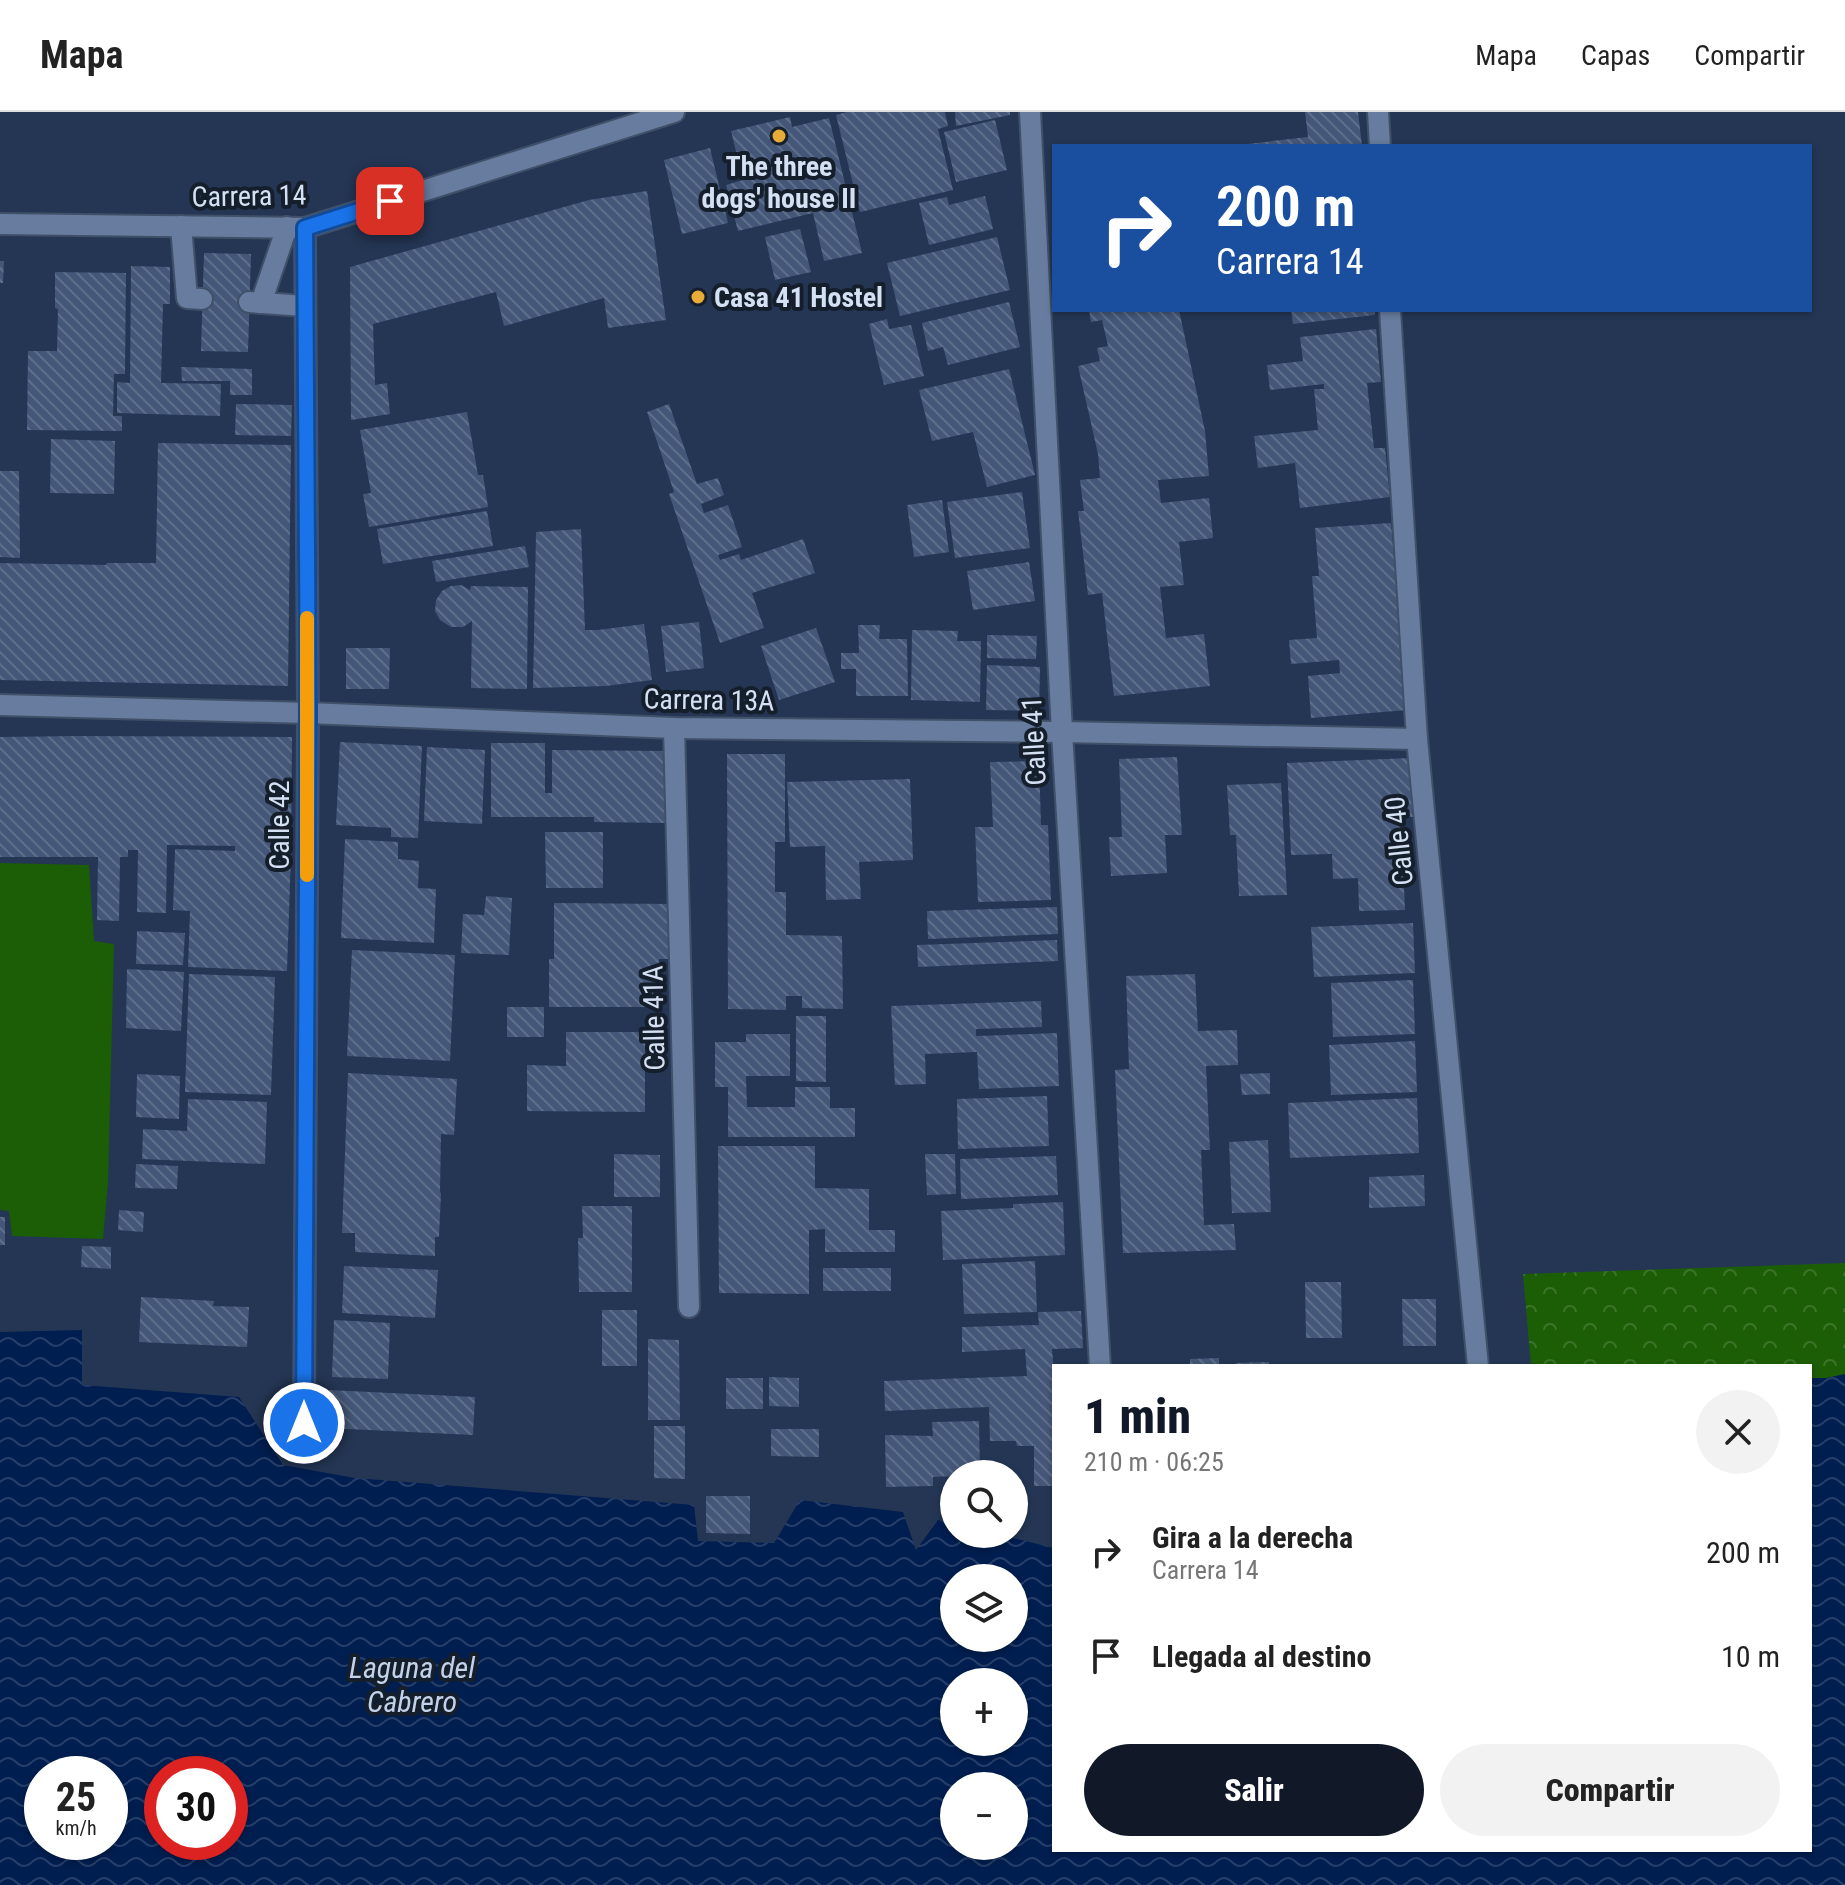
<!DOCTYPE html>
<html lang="es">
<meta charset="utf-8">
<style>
:root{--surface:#fff;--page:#f2f2f2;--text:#222;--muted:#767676;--line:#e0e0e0;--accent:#111827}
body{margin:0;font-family:"Roboto Condensed",sans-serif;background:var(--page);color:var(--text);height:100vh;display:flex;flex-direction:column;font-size:30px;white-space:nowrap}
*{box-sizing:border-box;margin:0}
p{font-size:26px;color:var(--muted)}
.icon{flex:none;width:44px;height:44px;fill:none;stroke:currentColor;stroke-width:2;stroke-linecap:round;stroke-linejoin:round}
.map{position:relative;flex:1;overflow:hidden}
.sheet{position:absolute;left:1052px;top:1252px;width:760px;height:488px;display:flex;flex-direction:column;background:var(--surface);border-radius:0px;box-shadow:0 2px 6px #0004}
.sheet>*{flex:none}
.banner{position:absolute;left:1052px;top:32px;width:760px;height:168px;border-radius:0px;box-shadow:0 2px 6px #0004;background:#1a4fa0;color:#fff;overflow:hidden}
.fabs{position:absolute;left:940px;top:1348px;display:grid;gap:16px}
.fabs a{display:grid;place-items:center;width:88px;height:88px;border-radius:50%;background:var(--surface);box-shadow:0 2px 6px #0004;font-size:40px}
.speed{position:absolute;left:24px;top:1644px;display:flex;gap:16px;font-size:40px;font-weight:700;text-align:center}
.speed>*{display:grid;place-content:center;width:104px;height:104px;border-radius:50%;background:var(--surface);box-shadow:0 2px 6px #0004;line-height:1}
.speed small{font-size:20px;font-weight:400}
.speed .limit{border:12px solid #d22;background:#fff;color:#111}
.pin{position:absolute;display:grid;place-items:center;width:68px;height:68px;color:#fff;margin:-34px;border-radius:16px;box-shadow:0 4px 12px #0006}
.me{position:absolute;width:88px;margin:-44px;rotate:0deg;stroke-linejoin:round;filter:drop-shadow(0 0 6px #0008)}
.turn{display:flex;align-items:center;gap:28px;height:168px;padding:0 32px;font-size:36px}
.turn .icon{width:104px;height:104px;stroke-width:2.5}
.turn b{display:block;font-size:56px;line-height:68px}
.round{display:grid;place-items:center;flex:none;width:84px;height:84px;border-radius:42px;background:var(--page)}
.headline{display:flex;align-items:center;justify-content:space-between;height:136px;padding:0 32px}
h1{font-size:48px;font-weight:800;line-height:60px;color:var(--accent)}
.cta{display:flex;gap:16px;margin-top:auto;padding:16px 32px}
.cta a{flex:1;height:92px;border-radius:48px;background:var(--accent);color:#fff;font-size:32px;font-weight:800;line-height:92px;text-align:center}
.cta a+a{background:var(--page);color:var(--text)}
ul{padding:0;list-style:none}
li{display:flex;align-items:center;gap:24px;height:104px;padding:0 32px}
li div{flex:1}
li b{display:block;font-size:30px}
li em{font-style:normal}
header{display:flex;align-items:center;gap:48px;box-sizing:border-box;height:112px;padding:0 40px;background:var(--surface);border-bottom:2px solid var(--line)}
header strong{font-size:38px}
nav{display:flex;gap:44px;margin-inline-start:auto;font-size:28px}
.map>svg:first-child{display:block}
.grass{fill:#1c5e05}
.park{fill:url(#park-crowns)}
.water{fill:url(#water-waves);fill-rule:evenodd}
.building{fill:url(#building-back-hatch)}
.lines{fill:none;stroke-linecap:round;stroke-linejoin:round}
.service-casing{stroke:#405069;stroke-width:24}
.minor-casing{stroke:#405069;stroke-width:24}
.secondary-casing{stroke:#405069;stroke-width:24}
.service{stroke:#677c9e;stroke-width:20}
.minor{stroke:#677c9e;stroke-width:20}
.secondary{stroke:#677c9e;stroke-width:20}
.route-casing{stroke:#114b97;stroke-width:20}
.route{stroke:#1a73e8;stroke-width:14}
.slow{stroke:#f59e0b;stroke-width:14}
.poi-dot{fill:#e7ac37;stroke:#151e2b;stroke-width:3}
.labels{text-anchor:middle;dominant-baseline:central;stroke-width:8;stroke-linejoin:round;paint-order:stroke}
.poi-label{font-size:28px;font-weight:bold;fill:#d4e0f3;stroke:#151e2b}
.street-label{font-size:28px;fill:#d4e0f3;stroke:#151e2b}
.water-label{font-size:30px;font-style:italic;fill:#c2d2eb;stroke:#151e2b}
</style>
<header>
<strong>Mapa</strong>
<nav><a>Mapa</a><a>Capas</a><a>Compartir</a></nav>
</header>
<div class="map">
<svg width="1845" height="1773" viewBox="0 0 1845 1773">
<defs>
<pattern id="park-crowns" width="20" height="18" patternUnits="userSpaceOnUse" patternTransform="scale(2)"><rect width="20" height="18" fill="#1c5e05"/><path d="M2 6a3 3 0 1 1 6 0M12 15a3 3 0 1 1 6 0" fill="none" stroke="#3c752a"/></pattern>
<pattern id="water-waves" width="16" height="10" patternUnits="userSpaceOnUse" patternTransform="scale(2)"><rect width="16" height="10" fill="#011e50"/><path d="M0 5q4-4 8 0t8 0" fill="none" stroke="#253e6a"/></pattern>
<pattern id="building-back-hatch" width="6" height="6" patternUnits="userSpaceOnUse" patternTransform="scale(2)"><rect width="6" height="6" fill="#445778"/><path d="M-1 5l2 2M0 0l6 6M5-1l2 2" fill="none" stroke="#5e6f8c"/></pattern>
</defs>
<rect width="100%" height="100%" fill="#243654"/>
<polygon class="grass" points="0,751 89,753 94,829 114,832 108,1070 103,1127 12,1124 9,1099 0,1098"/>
<polygon class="park" points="1845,1151 1845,1262 1827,1266 1810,1266 1810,1254 1531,1254 1523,1162"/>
<path class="water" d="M82,1218V1273L239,1285L283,1353L355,1366L694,1393L698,1429L774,1431L800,1388L903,1400L916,1438L938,1408L954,1412V1422H996L1054,1436V1738H1810V1266H1827L1845,1262V1773H0V1220ZM954,1466H1014V1526H954ZM954,1570H1014V1630H954ZM42,1662H110V1730H42ZM230,1662V1730H162V1662ZM1014,1674V1734H954V1674Z"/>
<g class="building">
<polygon points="847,0 945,0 948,14 938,17 953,78 860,100 836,3"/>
<polygon points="955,0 1010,0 1010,3 956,14"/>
<polygon points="1305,0 1358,0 1362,34 1247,34 1247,32 1308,25"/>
<polygon points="790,5 792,15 829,6 862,141 824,149 813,101 738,119 726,73 743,68 731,19"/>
<polygon points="995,8 1007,58 956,70 944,20"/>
<polygon points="710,36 728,111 682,122 664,48"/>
<polygon points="647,79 666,208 608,216 604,186 504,214 496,180 373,212 375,273 387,271 390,302 351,308 350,155 589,88"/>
<polygon points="985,84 993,117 929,133 919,91 947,85 949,93"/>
<polygon points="800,117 811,160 775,168 765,125"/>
<polygon points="997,125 1010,178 900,204 887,151"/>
<polygon points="204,141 251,142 248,240 201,239"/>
<polygon points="0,149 4,149 3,171 0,171"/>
<polygon points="131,154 170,155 170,192 163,192 161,271 221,272 220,304 117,301 117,270 130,271"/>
<polygon points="55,160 126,161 125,262 114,262 113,304 122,304 122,319 27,318 28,239 57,239 58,197 55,196"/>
<polygon points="1009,190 1020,235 948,253 943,235 928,239 922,211"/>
<polygon points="1089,198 1179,198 1205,319 1209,364 1158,368 1161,391 1209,386 1213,426 1179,430 1184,473 1160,475 1166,526 1204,522 1210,574 1114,584 1102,481 1088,483 1078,399 1084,399 1080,368 1100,366 1098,342 1078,254 1100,249 1097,236 1108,234 1102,208 1091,210"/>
<polygon points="1291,198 1375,198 1375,203 1293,212"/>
<polygon points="887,207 889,217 911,213 924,264 884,273 869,212"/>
<polygon points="1376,217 1381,270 1367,271 1374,336 1385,336 1390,385 1300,396 1295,351 1258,356 1254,324 1318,318 1314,277 1324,277 1324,272 1270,278 1267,253 1303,249 1300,225"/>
<polygon points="181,255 252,257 252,283 230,283 230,269 182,269"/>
<polygon points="1009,257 1035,363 987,375 973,320 932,329 919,278"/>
<polygon points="236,292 292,293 291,324 235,323"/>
<polygon points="669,292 697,372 718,366 724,383 701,392 704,401 728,393 742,435 718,443 720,448 739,442 741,448 803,427 815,461 752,481 764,516 720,531 669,382 674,380 647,300"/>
<polygon points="467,300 478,363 483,363 488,395 369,415 363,382 371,381 360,318"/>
<polygon points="51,327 115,329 114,382 50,381"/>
<polygon points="158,331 291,333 288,574 0,568 0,451 106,453 107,451 156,451"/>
<polygon points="0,359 19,359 20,446 0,445"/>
<polygon points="1022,380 1030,436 955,446 947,390"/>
<polygon points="942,388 949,440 914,445 907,393"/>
<polygon points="487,399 493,434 383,452 377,417"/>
<polygon points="1391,411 1407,598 1311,606 1308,564 1340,561 1339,548 1291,552 1289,528 1317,526 1312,464 1319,464 1315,416"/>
<polygon points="581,417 585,518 598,518 644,512 652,568 606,574 533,576 536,420"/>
<polygon points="525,434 529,455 436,470 432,449"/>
<polygon points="1029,450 1035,489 973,498 967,459"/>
<polygon points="461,473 470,478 471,474 528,475 527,577 471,576 472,509 463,515 451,515 440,508 435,499 436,488 442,479 451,474"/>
<polygon points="699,510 704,556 666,560 661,514"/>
<polygon points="858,513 880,513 879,527 907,527 908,584 856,584 856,557 841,557 841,541 859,541"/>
<polygon points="816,516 835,570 779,588 761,534"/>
<polygon points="912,518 958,519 957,529 981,529 980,590 911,588"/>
<polygon points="987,523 1037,524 1036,547 987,546"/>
<polygon points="346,536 390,536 389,577 346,577"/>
<polygon points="987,553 1040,555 1039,599 986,598"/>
<polygon points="79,624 292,625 291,742 287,859 188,855 190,799 173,798 175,737 235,739 235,734 167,733 166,801 137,800 138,738 128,738 128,745 120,745 119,809 97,808 98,745 0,745 0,625"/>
<polygon points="340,630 422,634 418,726 391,725 391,716 336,713"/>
<polygon points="491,631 545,631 545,681 552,681 552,638 666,639 666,711 594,710 594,705 491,705"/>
<polygon points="427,635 485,638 482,712 424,709"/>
<polygon points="727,642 785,642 785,730 775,730 775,780 786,780 786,823 842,824 843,897 802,896 802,884 786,884 786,898 728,897"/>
<polygon points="1177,645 1182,723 1165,723 1167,761 1111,764 1109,725 1122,725 1119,647"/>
<polygon points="1411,646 1413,705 1401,705 1405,798 1359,799 1358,766 1333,767 1332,742 1291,743 1287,651"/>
<polygon points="1039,649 1041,713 1048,713 1051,788 978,790 975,715 993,715 990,650"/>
<polygon points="910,667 913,748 859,750 861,787 826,788 825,734 790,735 787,670"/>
<polygon points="1281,671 1287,783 1239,784 1236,723 1230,723 1227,673"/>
<polygon points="545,720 603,720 603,776 546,776"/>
<polygon points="345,727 398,730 398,747 419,749 418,776 436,777 434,831 341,826"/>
<polygon points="486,784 512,786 509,843 461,841 463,802 484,803"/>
<polygon points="554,791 672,792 672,847 659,847 658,895 549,895 549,847 554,847"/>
<polygon points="1057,795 1058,822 928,827 927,799"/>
<polygon points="1413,811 1415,861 1314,865 1311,815"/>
<polygon points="137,819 185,821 183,853 136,852"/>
<polygon points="1057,828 1058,849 918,855 917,833"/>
<polygon points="352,838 455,843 450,949 347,944"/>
<polygon points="127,857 184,860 181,919 126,916"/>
<polygon points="189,862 275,865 271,983 185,980"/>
<polygon points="1195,862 1198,919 1237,918 1238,953 1206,954 1210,1038 1201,1038 1204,1113 1234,1112 1236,1138 1123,1141 1115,958 1129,957 1126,864"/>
<polygon points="1413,868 1415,922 1333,925 1331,871"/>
<polygon points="1041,889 1042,915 976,917 976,924 1057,921 1059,974 979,977 977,940 925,942 926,972 895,973 891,894"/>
<rect x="507" y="895" width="37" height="30"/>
<polygon points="796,904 826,904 826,970 796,969"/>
<polygon points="566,920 645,920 645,1000 527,999 527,953 566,954"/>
<polygon points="746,922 790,922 790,964 746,964 747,995 795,995 795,975 830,975 830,996 855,996 855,1025 728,1025 728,975 715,975 715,930 746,930"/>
<polygon points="1415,929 1417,980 1331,983 1329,933"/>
<polygon points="348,961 457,967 454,1023 441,1022 440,1080 441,1081 439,1125 435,1125 435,1144 355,1140 355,1121 342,1121"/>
<polygon points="1270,961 1270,982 1242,983 1240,962"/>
<polygon points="137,962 180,964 179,1007 136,1005"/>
<polygon points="1047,984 1049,1034 958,1037 957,987"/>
<polygon points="1417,986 1419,1041 1290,1046 1288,991"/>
<polygon points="188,987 267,990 265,1052 142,1047 143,1017 187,1019"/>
<polygon points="1268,1028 1271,1100 1232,1101 1229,1030"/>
<polygon points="718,1034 815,1034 815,1076 869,1077 869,1118 895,1118 895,1140 825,1140 825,1117 809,1118 809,1182 719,1181"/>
<polygon points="614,1042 660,1043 660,1085 614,1085"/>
<polygon points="925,1042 955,1042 956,1082 927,1083"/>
<polygon points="1056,1044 1058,1083 961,1087 960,1047"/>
<polygon points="136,1052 178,1054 177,1077 135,1076"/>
<polygon points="1424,1063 1425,1094 1369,1096 1369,1065"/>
<polygon points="1063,1090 1065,1143 943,1148 941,1099 1013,1096 1013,1092"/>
<polygon points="582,1094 632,1094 632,1180 579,1180 578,1126 583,1126"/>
<polygon points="119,1098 144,1100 143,1120 118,1118"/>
<rect x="0" y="1105" width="5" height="28"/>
<polygon points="82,1134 111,1135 111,1157 81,1155"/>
<polygon points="1035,1149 1037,1200 964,1202 962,1152"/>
<polygon points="344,1154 438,1158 435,1206 342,1201"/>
<rect x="823" y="1156" width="68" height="23"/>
<polygon points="1305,1170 1341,1170 1342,1226 1306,1226"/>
<polygon points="141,1185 214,1189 213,1194 249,1195 247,1235 139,1230"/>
<polygon points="1402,1187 1436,1187 1436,1234 1403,1234"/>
<rect x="602" y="1198" width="35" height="56"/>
<polygon points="1081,1199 1083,1236 1052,1237 1054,1262 1054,1374 1034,1374 1034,1334 1017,1334 1016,1329 990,1329 989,1295 885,1299 884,1269 1027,1264 1025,1237 962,1240 962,1215 1039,1213 1038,1200"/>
<polygon points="334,1208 390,1211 388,1267 332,1265"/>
<polygon points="648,1227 679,1228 680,1308 648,1308"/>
<polygon points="1219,1246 1219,1254 1190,1254 1190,1247"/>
<polygon points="1269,1250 1269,1254 1236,1254 1236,1251"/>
<polygon points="769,1265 799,1266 799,1295 769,1294"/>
<rect x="726" y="1266" width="37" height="31"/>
<polygon points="328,1278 475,1285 473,1323 327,1316"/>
<polygon points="979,1309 980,1362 954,1362 954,1364 933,1365 933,1374 886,1375 885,1323 933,1324 932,1310"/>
<polygon points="654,1314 685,1314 685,1367 654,1366"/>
<polygon points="771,1317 819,1317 819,1345 771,1344"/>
<polygon points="706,1384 750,1384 750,1422 706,1421"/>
</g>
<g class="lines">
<defs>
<g id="service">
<polyline points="181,114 187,186 202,187"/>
<polyline points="249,190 305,194"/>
<polyline points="261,191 287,115"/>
</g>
<g id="minor">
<polyline points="1030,0 1062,620 1100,1254"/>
<polyline points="1378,0 1380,34"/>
<polyline points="1390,198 1417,627 1478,1254"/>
<polyline points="0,593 308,601 674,616 1062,620 1417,627"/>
<polyline points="674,616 689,1195"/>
<polyline points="304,1311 308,601 305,116"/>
</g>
<polyline id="secondary" points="0,112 305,116 674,0"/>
</defs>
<use href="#service" class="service-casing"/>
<use href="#minor" class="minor-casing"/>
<use href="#secondary" class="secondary-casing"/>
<use href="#service" class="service"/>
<use href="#minor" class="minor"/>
<use href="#secondary" class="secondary"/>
</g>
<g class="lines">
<defs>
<polyline id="route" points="304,1311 308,601 305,116 390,89"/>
</defs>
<use href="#route" class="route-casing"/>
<use href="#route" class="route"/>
<polyline class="slow" points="307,763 307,506"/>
</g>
<g class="poi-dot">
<circle cx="779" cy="24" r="8"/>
<circle cx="698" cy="185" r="8"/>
</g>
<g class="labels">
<g class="poi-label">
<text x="779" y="54">The three<tspan x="779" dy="32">dogs' house II</tspan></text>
<text x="714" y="185" text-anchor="start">Casa 41 Hostel</text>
</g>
<g class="street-label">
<text transform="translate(249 84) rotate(-1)">Carrera 14</text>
<text transform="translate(709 588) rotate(1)">Carrera 13A</text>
<text transform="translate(1034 629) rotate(-93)">Calle 41</text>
<text transform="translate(279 713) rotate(-90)">Calle 42</text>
<text transform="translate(1399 729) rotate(-96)">Calle 40</text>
<text transform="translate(654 906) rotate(-91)">Calle 41A</text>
</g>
<g class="water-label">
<text x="412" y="1555">Laguna del<tspan x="412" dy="34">Cabrero</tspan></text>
</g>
</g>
</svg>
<div class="fabs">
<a><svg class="icon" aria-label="search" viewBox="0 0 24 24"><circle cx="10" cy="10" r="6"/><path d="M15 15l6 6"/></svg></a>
<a><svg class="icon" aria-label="layers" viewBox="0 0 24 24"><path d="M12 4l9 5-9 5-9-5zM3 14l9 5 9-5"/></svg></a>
<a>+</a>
<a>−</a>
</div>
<div class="speed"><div>25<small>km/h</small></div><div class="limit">30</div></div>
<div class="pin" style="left:390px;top:89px;background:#d93025"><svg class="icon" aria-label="arrive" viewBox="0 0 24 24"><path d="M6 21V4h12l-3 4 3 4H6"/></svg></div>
<svg class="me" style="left:304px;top:1311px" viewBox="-20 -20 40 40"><circle r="17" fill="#1a73e8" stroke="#fff" stroke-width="3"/><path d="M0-11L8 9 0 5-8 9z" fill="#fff"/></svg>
<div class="banner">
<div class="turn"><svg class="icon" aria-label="right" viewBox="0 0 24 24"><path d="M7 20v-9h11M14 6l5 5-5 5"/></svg><div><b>200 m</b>Carrera 14</div></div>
</div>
<section class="sheet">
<div class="headline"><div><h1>1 min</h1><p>210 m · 06:25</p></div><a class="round"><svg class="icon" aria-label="close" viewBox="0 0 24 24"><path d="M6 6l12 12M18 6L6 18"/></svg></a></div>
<ul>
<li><svg class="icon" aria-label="right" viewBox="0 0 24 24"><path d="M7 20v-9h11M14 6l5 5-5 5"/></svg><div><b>Gira a la derecha</b><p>Carrera 14</p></div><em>200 m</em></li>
<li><svg class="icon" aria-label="arrive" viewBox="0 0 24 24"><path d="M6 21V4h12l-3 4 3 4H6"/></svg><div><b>Llegada al destino</b></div><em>10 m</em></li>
</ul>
<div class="cta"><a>Salir</a><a>Compartir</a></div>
</section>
</div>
